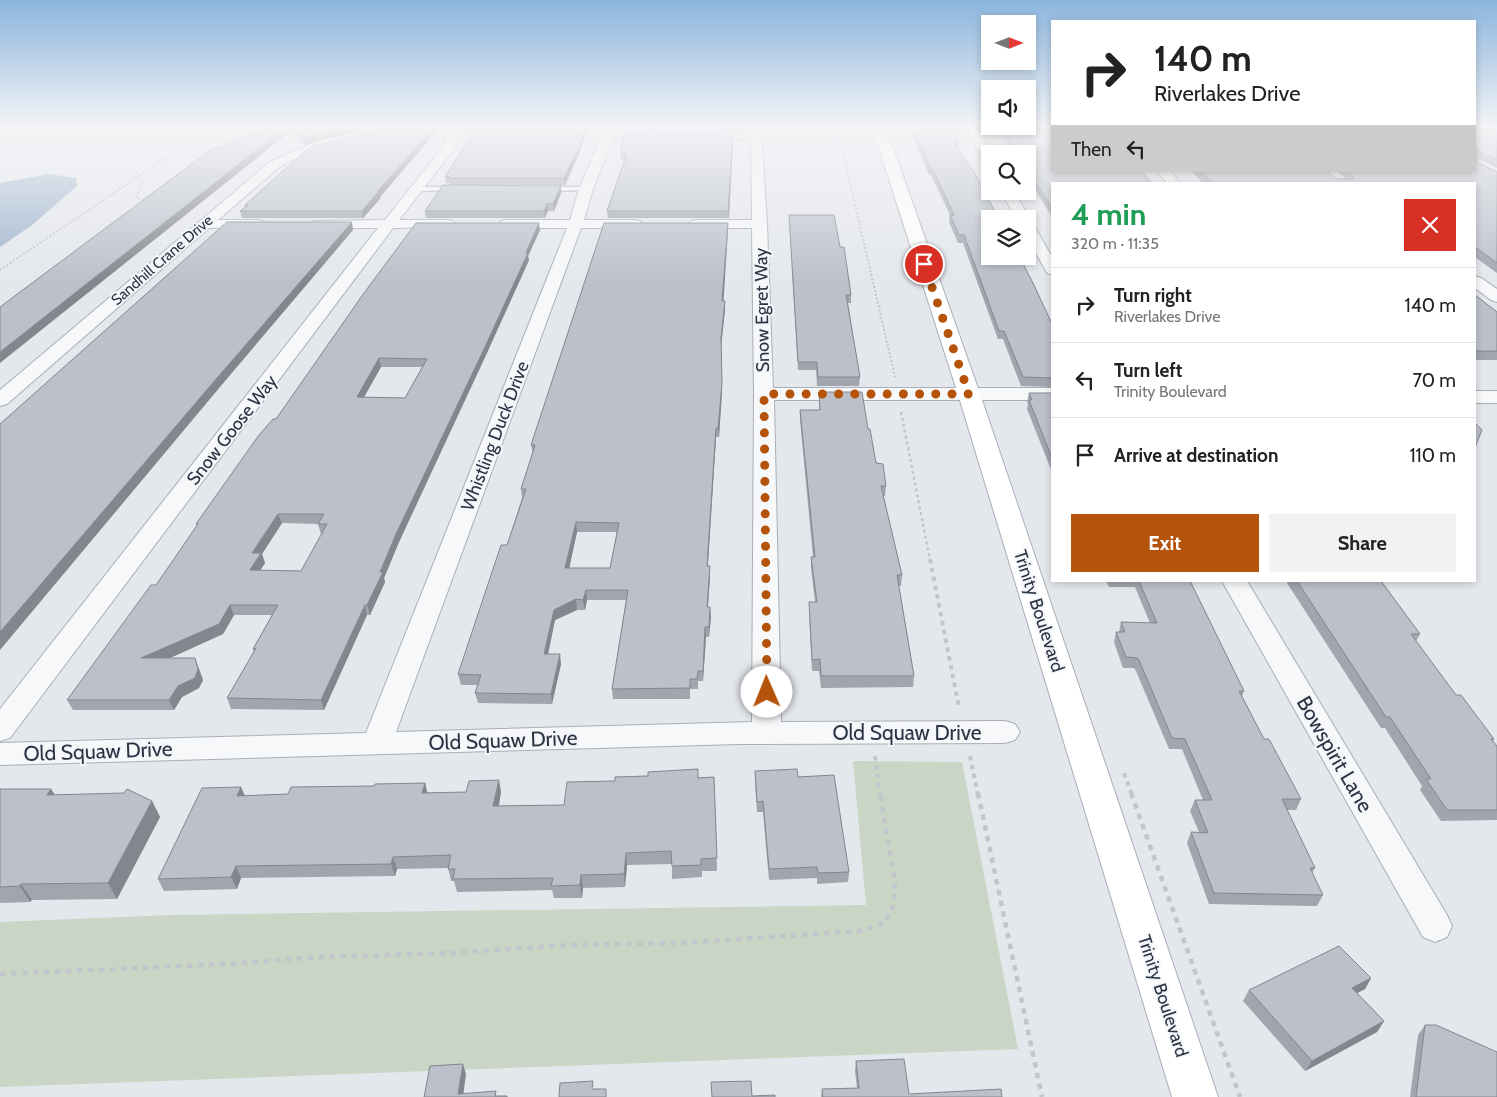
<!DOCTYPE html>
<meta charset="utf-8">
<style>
:root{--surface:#fff;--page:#f2f2f2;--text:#222;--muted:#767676;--line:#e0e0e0;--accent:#b45309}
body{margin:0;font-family:Cabin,sans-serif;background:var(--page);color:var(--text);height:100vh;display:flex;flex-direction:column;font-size:19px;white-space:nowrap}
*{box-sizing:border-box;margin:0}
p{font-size:16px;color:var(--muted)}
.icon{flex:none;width:28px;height:28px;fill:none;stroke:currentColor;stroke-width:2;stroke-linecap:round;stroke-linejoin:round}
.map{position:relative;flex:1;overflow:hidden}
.side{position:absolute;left:1051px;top:182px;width:425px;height:400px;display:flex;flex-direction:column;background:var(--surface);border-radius:0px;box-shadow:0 2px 8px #0003}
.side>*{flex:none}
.guide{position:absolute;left:1051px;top:20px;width:425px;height:152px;border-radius:0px;box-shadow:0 2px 8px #0003;background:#fff;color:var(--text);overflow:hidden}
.needle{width:32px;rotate:90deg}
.buttons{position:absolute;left:981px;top:15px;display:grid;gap:10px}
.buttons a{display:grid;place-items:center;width:55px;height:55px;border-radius:0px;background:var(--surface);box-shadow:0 2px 8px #0003;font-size:25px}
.pin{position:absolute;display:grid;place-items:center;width:42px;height:42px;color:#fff;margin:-21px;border:2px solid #fff;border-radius:50%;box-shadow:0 1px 5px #0007}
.me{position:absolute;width:55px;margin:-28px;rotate:359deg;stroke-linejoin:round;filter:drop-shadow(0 0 4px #0008)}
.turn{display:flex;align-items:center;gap:18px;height:105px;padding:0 20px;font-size:22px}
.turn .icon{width:65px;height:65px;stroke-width:2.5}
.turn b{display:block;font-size:35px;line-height:42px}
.then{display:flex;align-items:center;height:48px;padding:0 20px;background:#0003;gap:10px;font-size:19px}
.round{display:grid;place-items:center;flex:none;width:52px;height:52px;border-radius:0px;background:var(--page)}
.summary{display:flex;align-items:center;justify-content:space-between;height:85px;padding:0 20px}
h1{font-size:30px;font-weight:700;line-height:38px;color:#1e9e55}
.action{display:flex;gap:10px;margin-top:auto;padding:10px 20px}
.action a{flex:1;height:58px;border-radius:0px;background:var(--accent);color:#fff;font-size:20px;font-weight:700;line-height:58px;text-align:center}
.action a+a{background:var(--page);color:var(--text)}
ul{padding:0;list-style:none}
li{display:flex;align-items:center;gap:15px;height:75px;padding:0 20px;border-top:1px solid var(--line)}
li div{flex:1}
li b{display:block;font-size:19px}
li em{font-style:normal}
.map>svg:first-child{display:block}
.green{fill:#c9d6c5}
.water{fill:#9fb4cc}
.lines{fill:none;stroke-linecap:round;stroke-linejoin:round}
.service-casing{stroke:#a9aeb7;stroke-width:3}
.minor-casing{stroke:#a9aeb7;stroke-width:2}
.secondary-casing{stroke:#a9aeb7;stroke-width:2}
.path-far3{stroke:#c2c5cb;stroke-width:2;stroke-dasharray:2 2;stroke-linecap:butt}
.path-far2{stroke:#c2c5cb;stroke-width:2.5;stroke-dasharray:3 3;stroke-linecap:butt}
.path-far1{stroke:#c2c5cb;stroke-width:4;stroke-dasharray:4.5 4.5;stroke-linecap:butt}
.path{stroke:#c2c5cb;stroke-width:4.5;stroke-dasharray:5.5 5.5;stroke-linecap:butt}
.service{fill:#f7f8fa;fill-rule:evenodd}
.minor{fill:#f7f8fa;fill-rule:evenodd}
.secondary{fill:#fff;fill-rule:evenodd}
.wall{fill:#a1a5ae;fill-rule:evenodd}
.shaded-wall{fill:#83868d}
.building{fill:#bbc0ca;stroke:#83868d;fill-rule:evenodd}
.route{stroke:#b45309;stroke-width:9;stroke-dasharray:0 16.2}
.labels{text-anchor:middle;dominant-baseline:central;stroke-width:4;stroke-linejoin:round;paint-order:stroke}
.far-street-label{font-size:15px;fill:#2b3445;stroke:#f4f6f9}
.street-label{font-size:18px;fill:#2b3445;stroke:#f4f6f9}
.near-street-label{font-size:21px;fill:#2b3445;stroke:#f4f6f9}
</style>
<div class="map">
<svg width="1497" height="1097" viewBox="0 0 1497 1097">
<rect width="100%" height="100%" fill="#e4e7ec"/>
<polygon class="green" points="853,761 962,762 1018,1049 0,1087 0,922 171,915 866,905"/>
<polygon class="water" points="49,174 76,178 77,186 31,226 0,247 0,183"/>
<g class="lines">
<defs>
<g id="service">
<polygon points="606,127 610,129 607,131 569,132 566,130 569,128"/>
<polygon points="489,130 491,133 452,135 449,133 452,131"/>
<polygon points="757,135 759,138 718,140 715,138 718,136"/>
<polygon points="606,138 638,138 641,140 638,142 604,141"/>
<polygon points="456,187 459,189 458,190 416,191 413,189 416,187"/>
<polygon points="586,187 589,189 588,190 544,191 541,189 544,187"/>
</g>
<g id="minor">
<polygon points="377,127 399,127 398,129 337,144 292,160 278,168 218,220 258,220 263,221 265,224 263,227 209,228 7,404 0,406 0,390 270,162 313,143"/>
<polygon points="443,127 454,127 459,136 454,149 399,220 448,220 453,221 455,224 453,227 393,228 10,738 0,741 0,709 378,228 319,228 314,227 312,224 314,221 385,220 442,148 447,136"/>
<polygon points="601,127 613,127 612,140 593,189 584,220 635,220 640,221 642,224 640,227 635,228 581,228 396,732 752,722 754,394 752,228 696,228 691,227 689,224 691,221 696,220 752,220 751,137 749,127 761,127 767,224 773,388 1052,388 1052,400 774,400 781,722 1005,721 1015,724 1020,732 1015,740 1005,743 739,744 0,765 0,743 366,733 567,228 506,228 501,227 499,224 501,221 506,220 570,220 579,189 600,140"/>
<polygon points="966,127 977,127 992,154 990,154 990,165 984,161"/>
<polygon points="1157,171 1170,171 1181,184 1168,184"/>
<polygon points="1001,191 1014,191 1030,219 1028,222 1028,219 1016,219"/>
<polygon points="1028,223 1033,224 1052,257 1052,275 1047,273 1028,239"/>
<polygon points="1475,276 1481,278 1497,289 1497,302 1491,300 1475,288"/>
<rect x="1475" y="391" width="22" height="12"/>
<polygon points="1222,581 1247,581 1447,915 1452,926 1447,937 1435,942 1423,937"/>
</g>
<polygon id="secondary" points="868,127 881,127 892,145 980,394 1218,1097 1172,1097 958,394 878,145"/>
</defs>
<use href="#service" class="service-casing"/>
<use href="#minor" class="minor-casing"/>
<use href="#secondary" class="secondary-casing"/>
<g class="path-far3">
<polyline points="834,127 844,157 895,377"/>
<polyline points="135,178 141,179 142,183 136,198 147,200"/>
<polyline points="0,270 167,157"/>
</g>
<polyline class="path-far2" points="901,412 930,560"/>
<g class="path-far1">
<polyline points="930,559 959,708"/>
<polyline points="875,756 880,795"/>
<polyline points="970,756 978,795"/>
<polyline points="1124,773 1132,795"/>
</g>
<g class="path">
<polyline points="978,793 1042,1097"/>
<polyline points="1131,793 1240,1097"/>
<polyline points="0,974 226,964 320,957 451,953 570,945 679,943 859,931 885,923 894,904 895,882 880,793"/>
</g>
<use href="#service" class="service"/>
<use href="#minor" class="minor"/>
<use href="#secondary" class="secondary"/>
</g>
<g class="wall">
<polygon points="273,127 369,127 304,145 292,130"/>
<polygon points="388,127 440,127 380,197 380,199 363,218 242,218 240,211 245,207 245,205"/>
<polygon points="481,127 536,127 481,128"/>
<polygon points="586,127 586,133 578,156 565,185 450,185 450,183 446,183 445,177"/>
<polygon points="622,127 739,127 739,133 623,136"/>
<polygon points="902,127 952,127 959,142 958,148 957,148 1052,324 1052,387 1021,386 1003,339 998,339 963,243 958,243 949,222 950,215 931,175 929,175 911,130 903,130"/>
<polygon points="996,127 1052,127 1052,217 1028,178 1028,154 1012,154 1011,153 1011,147"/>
<polygon points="1475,127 1497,127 1497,168 1477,158 1477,162 1497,172 1497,273 1475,257 1475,184 1204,184 1191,171 1328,171 1336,179 1346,179 1337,171 1475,171"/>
<polygon points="733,141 729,218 608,218 607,211 624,160 621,160 621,154"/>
<polygon points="561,186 561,193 554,211 548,211 545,218 426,218 425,211"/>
<polygon points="789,215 851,295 851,303 848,303 860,377 859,386 817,386 816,370 798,370"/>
<path d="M728,223L723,301L725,309L721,346L722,392L719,437H716L708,566H710V576L708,607L711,617L709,637H706L703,681H698V689H690V699H613L612,689L626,600H587L585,610H577L555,620L548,654L561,664L552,704L478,703L475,693L478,685H461L458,674L507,545L522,498L521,489L533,453L531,445ZM577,532H617L610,568H569Z"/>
<path d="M540,230L528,256L529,260L486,355L399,542L384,578L385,582L370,615H367L324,710L231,709L227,698L254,652L253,649L272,615H234L223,634L169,658H195L203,680L199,688L182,697L174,710H73L67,700L156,585L197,526L196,524L276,419ZM381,367H422L405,398L364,397ZM282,523L318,524L321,534H322L301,571L260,570L265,563L262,554Z"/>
<polygon points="1475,295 1497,312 1497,360 1475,360"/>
<polygon points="819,392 868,429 876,463 886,486 885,496 883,496 902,575 901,586 899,586 914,676 913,687 821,688 819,671 812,671 809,613 809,602 815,602 811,568 811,557 813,557 800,420 800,410 819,410"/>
<polygon points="1029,393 1052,393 1052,472 1027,409 1028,404 1027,402"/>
<polygon points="1106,581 1190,581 1244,691 1242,696 1264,739 1301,799 1296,810 1287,810 1315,868 1312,873 1323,895 1317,906 1209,904 1187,843 1191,832 1199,832 1190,811 1195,800 1203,800 1182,749 1169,749 1136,671 1134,668 1123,668 1114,642 1116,632 1119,632 1121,622 1150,623 1135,587 1109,587"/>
<polygon points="1287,581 1381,581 1420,634 1416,641 1456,695 1494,739 1493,741 1497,746 1497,820 1441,821 1420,790 1422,786 1385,728 1381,728 1287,583"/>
<polygon points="755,771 798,777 849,872 848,882 817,884 817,878 769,880 763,812 757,812 755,782"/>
<polygon points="714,777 717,871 702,871 702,877 672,879 672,864 627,865 625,887 583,888 582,898 554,898 552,890 457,892 454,881 451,881 448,868 397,869 395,876 241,878 237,889 164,891 158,879 241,787 245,796 288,794 374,786 425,783 427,793 501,792 499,806 564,805 615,781"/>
<polygon points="0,789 55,795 152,801 160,817 117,899 32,900 30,902 0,903"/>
<polygon points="1371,978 1365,989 1357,993 1384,1021 1377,1032 1305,1071 1243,1001 1249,990"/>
<polygon points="1425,1025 1497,1097 1410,1097 1418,1035"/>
<polygon points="856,1061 909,1094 1002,1097 821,1097 822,1089 857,1088 855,1071"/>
</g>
<g class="shaded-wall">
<polygon points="286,127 291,127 292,130 0,363 0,352"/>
<polygon points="345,127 369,127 304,145 303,138"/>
<polygon points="434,127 440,127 380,197 380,199 363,218 362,211 377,192"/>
<polygon points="586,127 586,133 578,156 565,185 564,178"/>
<polygon points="733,134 733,141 729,218 728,211"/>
<polygon points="561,186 561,193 554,211 553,204"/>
<polygon points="547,204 548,211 545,218 544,211"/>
<polygon points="352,222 353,230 220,387 0,650 0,632 217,378"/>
<polygon points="539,223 540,230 528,256 529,260 486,355 399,542 384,578 385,582 370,615 367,605 397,532"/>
<polygon points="728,223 728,230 723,309 722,301"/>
<polygon points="725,301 725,309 721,347 721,338"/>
<polygon points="379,358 381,367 359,406 357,397"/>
<polygon points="722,383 722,392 719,437 718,428"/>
<polygon points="716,428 716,437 707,576 707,566"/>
<polygon points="278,514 282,523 262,554 265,563 254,580 250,570 252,553"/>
<polygon points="576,522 577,532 567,578 565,568"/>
<polygon points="710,566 710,576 707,617 707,607"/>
<polygon points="586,590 587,600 585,610 583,600"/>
<polygon points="576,599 577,610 555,620 546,664 544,654 554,610"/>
<polygon points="230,605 234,615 223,634 146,669 141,658"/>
<polygon points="365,605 367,615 324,710 321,700"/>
<polygon points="710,607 711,617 709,637 709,627"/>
<polygon points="705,627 706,637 703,681 703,671"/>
<polygon points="560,654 561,664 552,704 551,694"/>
<polygon points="195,658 203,680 199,688 182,697 174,710 169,700"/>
<polygon points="499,780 501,792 496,819 493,806"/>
<polygon points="425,783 428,795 422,793"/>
<polygon points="241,787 246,799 237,796"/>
<polygon points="51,789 61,804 47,795"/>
<polygon points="152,801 160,817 117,899 108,883"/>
<polygon points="626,853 627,865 625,887 624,874"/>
<polygon points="393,857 397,869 395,876 391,864"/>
<polygon points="236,866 241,878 237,889 231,877"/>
<polygon points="581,875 583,888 582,898 580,885"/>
<polygon points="21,884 32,900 30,902 20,886"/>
<polygon points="1371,978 1365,989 1346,999 1352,988"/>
<polygon points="1384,1021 1377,1032 1305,1071 1312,1061"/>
<polygon points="463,1064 466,1074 463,1097 458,1094"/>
</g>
<g class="building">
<polygon points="273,127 286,127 0,352 0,307 209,151"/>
<polygon points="293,127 345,127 303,138"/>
<polygon points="388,127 434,127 377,192 378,192 362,211 240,211 248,205 245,205 310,147"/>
<polygon points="586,127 578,150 564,178 449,178 450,177 445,177 475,130"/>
<polygon points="622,127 739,127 622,130"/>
<polygon points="913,127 952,127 959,142 953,142 974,172 999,219 990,219 990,256 1019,256 1033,283 1052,324 1052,378 1023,377 1004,331 999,331 964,235 959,235 950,215 954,215 932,168 930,168"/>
<polygon points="1002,127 1052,127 1052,171 1141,171 1153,184 1052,184 1052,208 1028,170 1028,154 1017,154 1012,146 1015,146 1012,143 1014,143"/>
<polygon points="1475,127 1497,127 1497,160 1476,150 1477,162 1497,172 1497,263 1475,247 1475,184 1212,184 1210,182 1212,182 1200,171 1328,171 1336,179 1353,179 1352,176 1347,171 1475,171"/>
<polygon points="733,134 728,211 607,211 627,154 621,154 623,137"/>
<polygon points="443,185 561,186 553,204 547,204 544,211 425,211"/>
<polygon points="789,215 834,215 840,247 844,247 851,295 846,295 860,377 818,377 817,362 798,362"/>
<polygon points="227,222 352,222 217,378 0,632 0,424"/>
<path d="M416,223H539L526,253H528L485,347L397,532L380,572H383L367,605H365L321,700L227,698L256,648L253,649L278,605H230L219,624L141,658H195L198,669L195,678L178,686L169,700H67L151,585H156L198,524H196L259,435L273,419H276L364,293ZM379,358L427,359L405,398L357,397ZM278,514H324L318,524H327L301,571L250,570L261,553H252Z"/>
<path d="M604,223H728L722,301H725L721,338L722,383L718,428H716L707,566H710L707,607H710L709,627H705L703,671H698L697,679H690V688L612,689L628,590H586L583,600L576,599L554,610L544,654H560L551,694L475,693L481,675L458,674L501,545H507L526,489H521L535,445H531ZM576,522L619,523L610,568H565Z"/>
<polygon points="1475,295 1497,312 1497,351 1475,351"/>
<polygon points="819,392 862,392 868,429 870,429 876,463 883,464 886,486 881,486 902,575 897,575 914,676 821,676 820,659 812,660 809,602 817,602 811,557 815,557 800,410 820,410"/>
<polygon points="1029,393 1052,393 1052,458 1029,400 1032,400"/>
<polygon points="1475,423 1482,430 1475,447"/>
<polygon points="1139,581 1190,581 1197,595 1244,691 1239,691 1264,739 1269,739 1301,799 1282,799 1315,868 1310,868 1323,895 1214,893 1191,832 1208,833 1195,800 1212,800 1185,739 1172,738 1139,660 1137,658 1126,657 1116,632 1125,632 1121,622 1157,623"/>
<polygon points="1297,581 1381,581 1420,634 1411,634 1456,695 1461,695 1494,739 1491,739 1497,746 1497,810 1447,810 1426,779 1431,779 1390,717 1386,717"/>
<polygon points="698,769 698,778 714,777 717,858 701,859 701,865 672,866 671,851 626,853 624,874 581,875 580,885 551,886 553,878 453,879 455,869 448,869 451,855 393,857 391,864 236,866 231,877 158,879 202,788 241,787 237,796 288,794 291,787 374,786 375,784 425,783 422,793 466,792 469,781 499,780 493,806 564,805 567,782 615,781 615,777 648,776 648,772"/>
<polygon points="797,769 798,777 834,775 849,872 818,873 817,867 769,869 763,801 757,802 755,771"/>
<polygon points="0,789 51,789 47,795 124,793 127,789 152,801 108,883 21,884 20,886 0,887"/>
<polygon points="1339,946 1371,978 1352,988 1384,1021 1312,1061 1249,990"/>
<polygon points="1425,1025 1436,1025 1497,1052 1497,1097 1416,1097"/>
<polygon points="904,1059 909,1094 1001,1089 1002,1097 823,1097 822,1089 859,1088 856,1061"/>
<polygon points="463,1064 458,1094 496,1091 495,1096 507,1096 507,1097 424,1097 430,1066"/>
<polygon points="593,1081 592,1089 606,1089 606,1097 559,1097 560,1083"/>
<polygon points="751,1081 752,1096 775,1095 775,1097 712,1097 711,1082"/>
</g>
<linearGradient id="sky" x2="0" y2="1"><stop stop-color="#8bb4dd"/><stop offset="0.45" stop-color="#f3f4f6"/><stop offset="1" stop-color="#f3f4f6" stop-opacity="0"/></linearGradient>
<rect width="1497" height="281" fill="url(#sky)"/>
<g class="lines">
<polyline class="route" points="767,692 764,394 969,394 924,264"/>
</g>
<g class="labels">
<g class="far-street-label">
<text transform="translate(162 260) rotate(-41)">Sandhill Crane Drive</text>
</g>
<g class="street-label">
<text transform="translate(762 310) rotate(-91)">Snow Egret Way</text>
<text transform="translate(232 430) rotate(-52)">Snow Goose Way</text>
<text transform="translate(495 436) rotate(-69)">Whistling Duck Drive</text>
<text transform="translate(1039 611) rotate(72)">Trinity Boulevard</text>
<text transform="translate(1163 996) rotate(72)">Trinity Boulevard</text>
</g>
<g class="near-street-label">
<text x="907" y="732">Old Squaw Drive</text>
<text transform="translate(503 740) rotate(-2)">Old Squaw Drive</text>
<text transform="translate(98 751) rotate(-2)">Old Squaw Drive</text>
<text transform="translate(1335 754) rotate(60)">Bowspirit Lane</text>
</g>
</g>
</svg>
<div class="buttons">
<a><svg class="needle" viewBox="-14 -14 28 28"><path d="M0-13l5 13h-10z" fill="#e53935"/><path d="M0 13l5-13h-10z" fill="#767676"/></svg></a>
<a><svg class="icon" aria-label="sound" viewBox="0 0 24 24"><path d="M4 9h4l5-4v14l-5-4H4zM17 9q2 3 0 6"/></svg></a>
<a><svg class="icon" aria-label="search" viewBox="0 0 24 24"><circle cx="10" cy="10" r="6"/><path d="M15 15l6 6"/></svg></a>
<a><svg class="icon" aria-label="layers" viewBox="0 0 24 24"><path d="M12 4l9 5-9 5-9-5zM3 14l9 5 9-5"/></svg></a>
</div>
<div class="pin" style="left:924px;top:264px;background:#d93025"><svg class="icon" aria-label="arrive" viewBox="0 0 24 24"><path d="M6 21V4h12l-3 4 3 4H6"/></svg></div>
<svg class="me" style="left:767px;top:692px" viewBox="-20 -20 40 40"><circle r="19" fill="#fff"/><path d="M0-13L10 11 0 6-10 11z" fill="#b45309"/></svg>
<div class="guide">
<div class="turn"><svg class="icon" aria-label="right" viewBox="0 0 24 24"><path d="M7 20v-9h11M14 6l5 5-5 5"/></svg><div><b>140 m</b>Riverlakes Drive</div></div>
<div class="then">Then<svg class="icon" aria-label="left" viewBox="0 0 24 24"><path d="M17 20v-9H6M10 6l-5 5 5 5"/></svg></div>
</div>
<section class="side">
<div class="summary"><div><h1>4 min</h1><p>320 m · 11:35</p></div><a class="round" style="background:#d93025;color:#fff"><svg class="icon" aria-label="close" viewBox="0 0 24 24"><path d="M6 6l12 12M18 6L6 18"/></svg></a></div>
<ul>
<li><svg class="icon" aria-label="right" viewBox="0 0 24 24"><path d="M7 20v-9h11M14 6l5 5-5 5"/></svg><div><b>Turn right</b><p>Riverlakes Drive</p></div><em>140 m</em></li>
<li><svg class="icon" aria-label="left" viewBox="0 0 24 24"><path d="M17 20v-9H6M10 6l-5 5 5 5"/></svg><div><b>Turn left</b><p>Trinity Boulevard</p></div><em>70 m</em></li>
<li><svg class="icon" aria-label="arrive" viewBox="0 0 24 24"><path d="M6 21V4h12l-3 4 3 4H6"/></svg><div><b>Arrive at destination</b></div><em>110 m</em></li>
</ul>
<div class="action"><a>Exit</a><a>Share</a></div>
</section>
</div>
